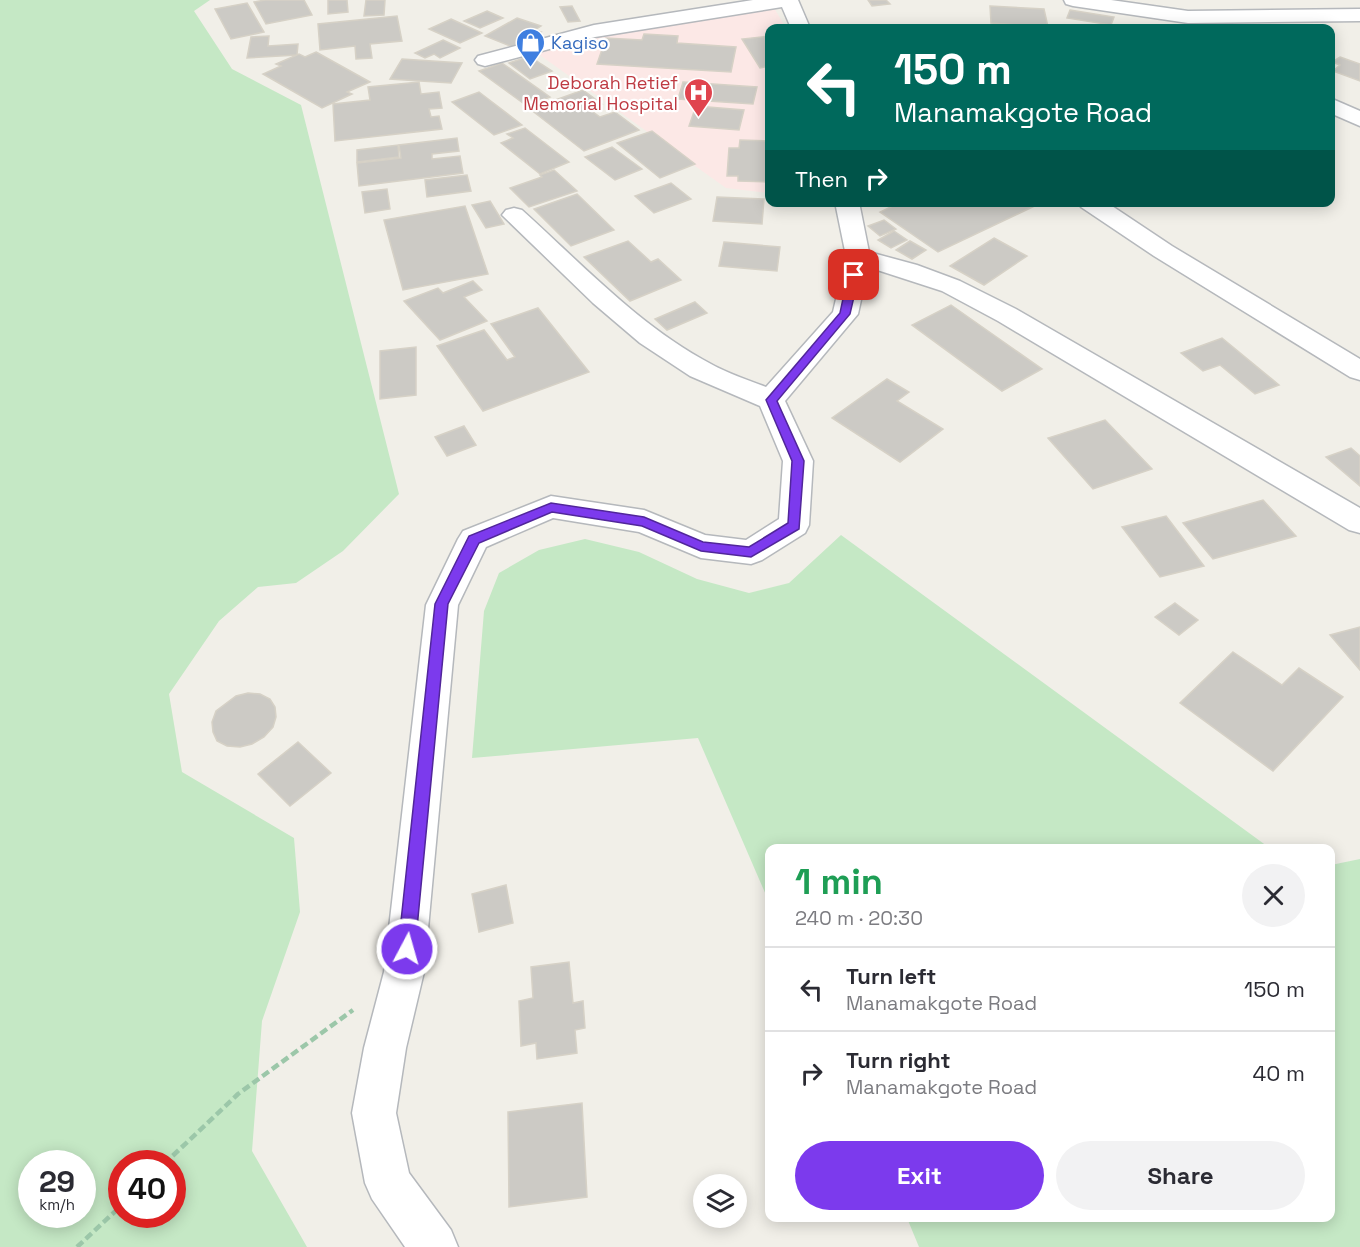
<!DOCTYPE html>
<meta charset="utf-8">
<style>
:root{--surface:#fff;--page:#f2f2f3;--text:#2b2b33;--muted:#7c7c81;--line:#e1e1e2;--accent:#7c3aed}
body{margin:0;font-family:"Space Grotesk",sans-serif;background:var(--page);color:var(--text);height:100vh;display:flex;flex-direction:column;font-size:22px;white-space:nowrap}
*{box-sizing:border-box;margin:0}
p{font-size:20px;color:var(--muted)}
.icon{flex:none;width:33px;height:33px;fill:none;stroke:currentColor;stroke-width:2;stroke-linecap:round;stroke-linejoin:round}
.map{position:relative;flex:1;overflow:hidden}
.drawer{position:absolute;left:765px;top:844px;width:570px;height:378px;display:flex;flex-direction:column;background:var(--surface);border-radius:12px;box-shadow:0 3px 15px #0003}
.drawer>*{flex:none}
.hud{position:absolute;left:765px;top:24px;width:570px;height:183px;border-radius:12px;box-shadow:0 3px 15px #0003;background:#00695c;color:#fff;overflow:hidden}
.buttons{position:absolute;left:693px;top:1174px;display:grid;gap:12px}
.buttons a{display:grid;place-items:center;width:54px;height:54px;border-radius:50%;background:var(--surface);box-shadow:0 3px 15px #0003;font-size:30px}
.speed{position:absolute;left:18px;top:1150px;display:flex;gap:12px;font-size:30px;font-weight:700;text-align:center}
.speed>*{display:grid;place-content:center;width:78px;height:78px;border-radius:50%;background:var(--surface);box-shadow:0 3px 15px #0003;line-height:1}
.speed small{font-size:15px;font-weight:400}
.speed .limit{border:9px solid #d22;background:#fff;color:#111}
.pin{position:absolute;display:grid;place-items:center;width:51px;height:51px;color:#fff;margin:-26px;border-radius:12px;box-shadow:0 3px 9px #0006}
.me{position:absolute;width:66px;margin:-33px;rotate:6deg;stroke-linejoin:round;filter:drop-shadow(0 0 4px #0008)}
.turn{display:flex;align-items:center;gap:21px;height:126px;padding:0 30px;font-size:27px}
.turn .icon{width:78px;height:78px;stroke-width:2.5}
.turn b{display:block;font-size:42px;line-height:51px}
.then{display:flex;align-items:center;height:57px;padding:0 30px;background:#0003;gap:12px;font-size:22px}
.round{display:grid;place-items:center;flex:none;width:63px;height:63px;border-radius:32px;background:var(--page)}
.summary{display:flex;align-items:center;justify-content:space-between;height:102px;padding:0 30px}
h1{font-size:36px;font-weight:800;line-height:45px;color:#1e9e55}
.cta{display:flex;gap:12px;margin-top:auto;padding:12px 30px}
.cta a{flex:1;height:69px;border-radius:36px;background:var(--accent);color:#fff;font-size:24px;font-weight:800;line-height:69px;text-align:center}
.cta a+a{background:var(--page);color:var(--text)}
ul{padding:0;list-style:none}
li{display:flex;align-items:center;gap:18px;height:84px;padding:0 30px;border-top:2px solid var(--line)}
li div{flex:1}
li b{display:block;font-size:22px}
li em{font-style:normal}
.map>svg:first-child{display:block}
.medical{fill:#fce8e6}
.green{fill:#c5e8c5;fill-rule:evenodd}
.building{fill:#cccac5;stroke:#d6d1c6;stroke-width:1.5}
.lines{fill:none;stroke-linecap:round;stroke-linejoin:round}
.minor-casing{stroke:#b5b8bc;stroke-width:3}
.path{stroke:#9cc7a9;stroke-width:4.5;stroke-dasharray:8 4;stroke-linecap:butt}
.minor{fill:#fff;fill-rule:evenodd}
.route{fill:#7c3aed;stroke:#51269a;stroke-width:1.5}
.labels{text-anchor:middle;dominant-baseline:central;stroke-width:4.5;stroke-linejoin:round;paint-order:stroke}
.far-shop-label{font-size:18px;fill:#366cbe;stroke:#fff;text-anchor:start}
.far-health-label{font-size:18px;fill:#be3a42;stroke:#fff;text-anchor:end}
</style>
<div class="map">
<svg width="1360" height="1247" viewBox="0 0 1360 1247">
<rect width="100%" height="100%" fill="#f1efe8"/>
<polygon class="medical" points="771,3 786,28 770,28 769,193 726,188 530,48"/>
<g class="green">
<path d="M0,0H210L194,11L232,69L301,105L399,494L343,551L296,583L258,587L219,621L169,694L182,772L294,838L300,912L262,1021L252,1151L307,1247H0ZM32,1164H82V1215H32ZM122,1164H172V1215H122Z"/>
<polygon points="841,535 1271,849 770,849 769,902 698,738 472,758 484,611 499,573 539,550 585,539 639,552 697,579 749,593 789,583"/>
<polygon points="1360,859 1360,1247 919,1247 907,1218 1330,1218 1331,865"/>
</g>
<g class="building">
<polygon points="265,0 304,0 312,15 266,24 254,2"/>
<polygon points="328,0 347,0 348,12 328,14"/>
<polygon points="366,0 385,0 384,15 364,16"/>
<polygon points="868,0 886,0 890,4 872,6"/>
<polygon points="247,3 264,32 231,39 215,9"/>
<polygon points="572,6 580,21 568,22 560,7"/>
<polygon points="990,6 1044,9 1048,27 991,23"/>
<polygon points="1070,10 1114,17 1111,25 1067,18"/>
<polygon points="487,11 503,18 480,28 464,21"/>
<polygon points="397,16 402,41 370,44 372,58 356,59 355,46 320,50 318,24"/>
<polygon points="517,18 541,26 535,30 541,32 515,48 485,36"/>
<polygon points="451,19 482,33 460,43 429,29"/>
<polygon points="644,34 678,36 677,43 736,47 731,72 597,64 606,38 642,40"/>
<polygon points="269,36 268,46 298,44 297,55 247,58 251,37"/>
<polygon points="770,36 770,66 760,68 742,39"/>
<polygon points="443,40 460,48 440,58 434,54 425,58 415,53"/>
<polygon points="316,52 370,82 347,92 352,94 322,108 263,74 281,66 276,64 299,54 305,57"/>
<polygon points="530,56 541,64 552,71 530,79 509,63"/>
<polygon points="1340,57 1360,64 1360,81 1333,71 1340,65 1332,62"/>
<polygon points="402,59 462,63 451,83 390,79"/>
<polygon points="502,63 550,97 527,106 479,71"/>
<polygon points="419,82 421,94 439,92 442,108 429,109 431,117 439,116 442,129 335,141 333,104 370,100 368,87"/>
<polygon points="683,82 757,87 753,104 678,99"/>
<polygon points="583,90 602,104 589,109 600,117 615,112 639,130 584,151 530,109"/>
<polygon points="479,92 522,125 494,135 452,102"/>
<polygon points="696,106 744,110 739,130 689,126"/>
<polygon points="525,128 569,162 540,174 501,143 513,138 507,134"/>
<polygon points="652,131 695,164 660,178 617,143"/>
<polygon points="457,138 459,151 432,154 432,159 460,156 463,173 359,186 357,163 401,158 399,145"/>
<polygon points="740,140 770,141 770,182 738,181 738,176 727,176 729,148 739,148"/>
<polygon points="398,145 399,157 357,162 357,150"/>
<polygon points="612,147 642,169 615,180 585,157"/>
<polygon points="554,170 577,191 529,207 510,188 542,177 540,175"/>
<polygon points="467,175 471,191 427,197 425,180"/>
<polygon points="671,183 691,199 654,213 635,196"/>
<polygon points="387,189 390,209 365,213 362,192"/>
<polygon points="577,194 614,230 571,246 534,209"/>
<polygon points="717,197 764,199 762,224 713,221"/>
<polygon points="490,201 504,224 486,228 472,205"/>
<polygon points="901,202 1043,202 938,252 880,212"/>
<polygon points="465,206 488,274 403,290 384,220"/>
<polygon points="884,220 896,229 880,236 868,226"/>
<polygon points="894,231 907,240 891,248 878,240"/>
<polygon points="994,238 1027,256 984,285 950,266"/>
<polygon points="628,241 651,262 658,259 681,280 630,301 584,257"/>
<polygon points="910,241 926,250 912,259 896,250"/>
<polygon points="724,242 780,247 777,271 719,266"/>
<polygon points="473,281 482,290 464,297 487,321 440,340 404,301 438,288 443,293"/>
<polygon points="695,302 707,313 667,330 655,319"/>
<polygon points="951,305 1042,369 1002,391 912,325"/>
<polygon points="538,308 589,372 483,411 437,346 484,330 507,360 515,357 491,324"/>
<polygon points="1222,338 1279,385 1255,394 1220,365 1203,371 1181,353"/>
<polygon points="416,347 416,395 380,399 380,351"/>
<polygon points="887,379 909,392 897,401 943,429 900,462 832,418"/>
<polygon points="1105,420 1152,469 1093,489 1048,438"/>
<polygon points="464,426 476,445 447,456 435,437"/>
<polygon points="1351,448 1360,456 1360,486 1326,457"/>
<polygon points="1263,500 1296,536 1213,559 1183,523"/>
<polygon points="1166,516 1204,566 1160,577 1122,527"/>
<polygon points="1175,603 1198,620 1179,635 1155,617"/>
<polygon points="1360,627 1360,670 1330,635"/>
<polygon points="1233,652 1282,685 1299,668 1343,697 1273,771 1180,703"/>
<polygon points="248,693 260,694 270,699 275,707 276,717 273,727 264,737 252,744 240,747 227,746 217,741 213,732 212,722 216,711 236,696"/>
<polygon points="298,742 331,773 290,806 258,774"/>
<polygon points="506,885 513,923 479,932 472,894"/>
<polygon points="569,962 573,1003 583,1001 585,1028 575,1030 577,1053 537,1059 536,1043 521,1046 519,1001 533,998 531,967"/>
<polygon points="582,1103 587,1197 509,1207 508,1112"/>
</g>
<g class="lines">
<defs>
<g id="minor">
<polygon points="753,0 798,0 810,28 791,28 782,7 595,37 485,66 478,64 475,60 478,56 594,25"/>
<polygon points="1064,0 1111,0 1188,11 1360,9 1360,21 1188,23 1073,6 1066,4"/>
<polygon points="1330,98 1360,111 1360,126 1330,113"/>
<path d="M835,202H859L869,252L917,265L960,281L1016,309L1360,508V533L1349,530L998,321L942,291L868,267L858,314L785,401L813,461L809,525L805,533L762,560L751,564L701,558L639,532L553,518L486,547L458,605L424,972L406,1048L396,1113L409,1173L451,1230L458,1247H405L372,1199L365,1183L352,1113L364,1048L384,972L426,605L458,539L463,531L551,496L644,510L705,535L746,540L779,519L783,461L760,406L690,376L640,343L593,303L502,215L506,210L514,208L522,210C582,264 639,326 711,364C729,374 748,380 766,387L833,312L846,256Z"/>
<polygon points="1078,202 1106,202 1172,246 1360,359 1360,380 1350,377 1154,256 1081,207"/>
</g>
</defs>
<use href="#minor" class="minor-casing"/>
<g class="path">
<polyline points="164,1164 238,1094 353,1010"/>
<polyline points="77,1247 122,1205"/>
</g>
<use href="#minor" class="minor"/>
</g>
<polygon class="route" points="854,272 859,275 850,314 777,401 804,461 799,529 751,557 701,551 642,526 552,512 479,543 448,604 415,949 413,955 407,957 401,955 398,949 435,604 469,536 551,503 644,517 703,542 749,547 788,523 792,461 766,400 840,313 848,275"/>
<defs>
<symbol id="shop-pin" viewBox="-11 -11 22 30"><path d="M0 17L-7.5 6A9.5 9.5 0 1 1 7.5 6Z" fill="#3f7fe0" stroke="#fff"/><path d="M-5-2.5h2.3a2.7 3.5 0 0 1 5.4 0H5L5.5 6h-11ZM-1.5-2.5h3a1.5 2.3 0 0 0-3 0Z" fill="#fff"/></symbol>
<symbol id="hospital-pin" viewBox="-11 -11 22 30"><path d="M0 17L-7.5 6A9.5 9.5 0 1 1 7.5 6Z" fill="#e0444e" stroke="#fff"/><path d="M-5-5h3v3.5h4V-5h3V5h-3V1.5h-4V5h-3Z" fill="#fff"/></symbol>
</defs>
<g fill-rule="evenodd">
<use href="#shop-pin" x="514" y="26" width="33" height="45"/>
<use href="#hospital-pin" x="682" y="76" width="33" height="45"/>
</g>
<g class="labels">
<g class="far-shop-label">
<text x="551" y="42">Kagiso</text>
</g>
<g class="far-health-label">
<text x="678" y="82">Deborah Retief<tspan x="678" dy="21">Memorial Hospital</tspan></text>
</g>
</g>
</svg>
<div class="buttons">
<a><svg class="icon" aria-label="layers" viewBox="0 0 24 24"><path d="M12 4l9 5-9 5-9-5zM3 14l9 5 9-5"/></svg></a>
</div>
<div class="speed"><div>29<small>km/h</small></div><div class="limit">40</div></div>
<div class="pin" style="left:854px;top:275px;background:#d93025"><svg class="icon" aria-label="arrive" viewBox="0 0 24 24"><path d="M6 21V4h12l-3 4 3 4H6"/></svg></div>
<svg class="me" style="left:407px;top:949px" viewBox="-20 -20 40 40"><circle r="17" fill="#7c3aed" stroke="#fff" stroke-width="3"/><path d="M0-11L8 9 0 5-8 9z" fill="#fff"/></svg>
<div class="hud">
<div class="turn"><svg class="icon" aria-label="left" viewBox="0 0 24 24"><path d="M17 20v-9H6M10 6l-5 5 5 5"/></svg><div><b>150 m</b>Manamakgote Road</div></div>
<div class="then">Then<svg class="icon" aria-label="right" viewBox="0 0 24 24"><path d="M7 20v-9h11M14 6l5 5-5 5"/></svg></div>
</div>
<section class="drawer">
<div class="summary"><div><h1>1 min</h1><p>240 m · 20:30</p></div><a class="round"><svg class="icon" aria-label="close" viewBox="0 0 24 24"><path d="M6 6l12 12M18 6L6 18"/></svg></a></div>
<ul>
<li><svg class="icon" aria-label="left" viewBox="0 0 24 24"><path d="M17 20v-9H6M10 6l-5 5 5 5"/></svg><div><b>Turn left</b><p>Manamakgote Road</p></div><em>150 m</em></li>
<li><svg class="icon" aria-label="right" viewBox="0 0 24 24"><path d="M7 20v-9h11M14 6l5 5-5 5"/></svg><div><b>Turn right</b><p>Manamakgote Road</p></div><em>40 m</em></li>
</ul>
<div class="cta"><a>Exit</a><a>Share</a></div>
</section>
</div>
